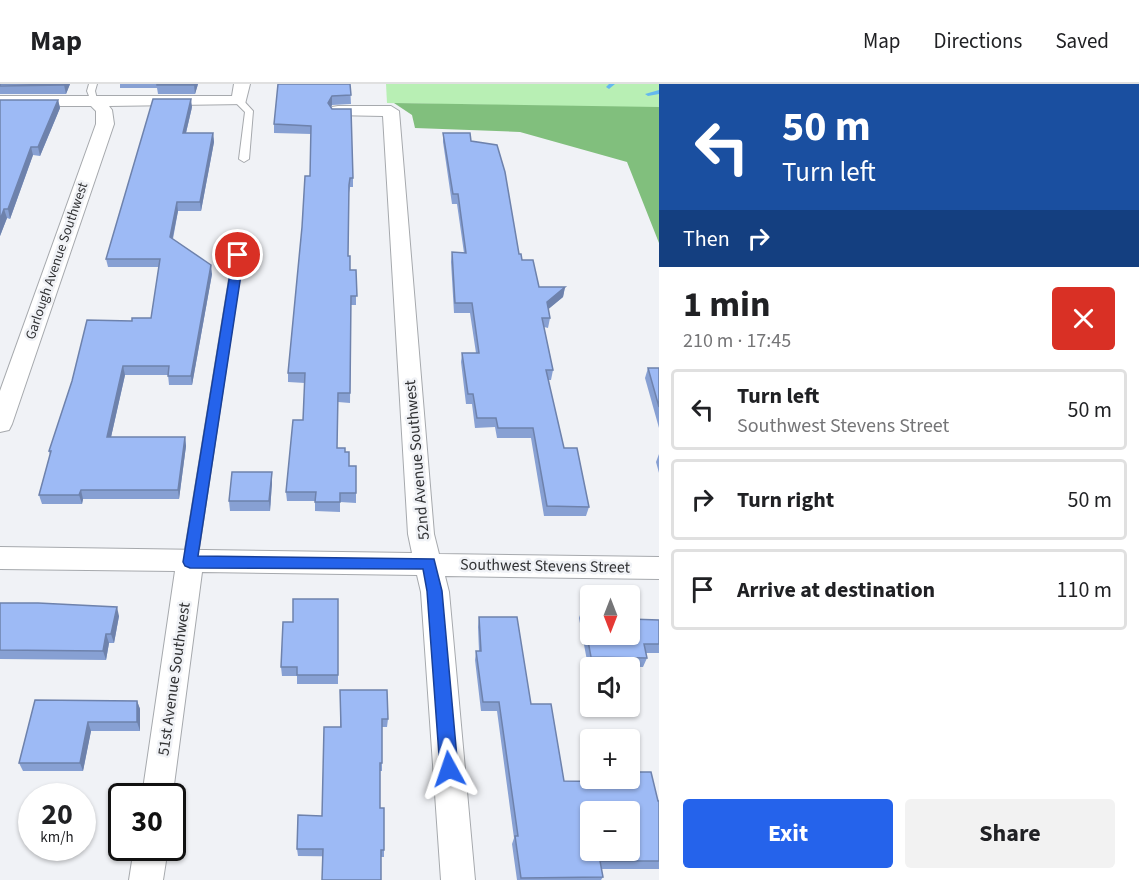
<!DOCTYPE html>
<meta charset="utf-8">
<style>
:root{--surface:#fff;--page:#f2f2f2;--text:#202124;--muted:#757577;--line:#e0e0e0;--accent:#2563eb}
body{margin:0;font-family:"Source Sans 3",sans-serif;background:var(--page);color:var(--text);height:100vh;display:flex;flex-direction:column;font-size:22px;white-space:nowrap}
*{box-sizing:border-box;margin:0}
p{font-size:20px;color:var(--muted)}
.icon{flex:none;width:33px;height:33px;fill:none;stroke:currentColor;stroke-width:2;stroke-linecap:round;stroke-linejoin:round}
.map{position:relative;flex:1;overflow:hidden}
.sheet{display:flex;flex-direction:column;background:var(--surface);width:480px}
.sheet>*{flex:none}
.top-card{background:#1a4fa0;color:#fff;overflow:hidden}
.needle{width:39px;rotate:180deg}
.buttons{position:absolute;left:580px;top:501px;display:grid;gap:12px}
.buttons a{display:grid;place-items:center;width:60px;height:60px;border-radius:6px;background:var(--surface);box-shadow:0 2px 4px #0004;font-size:30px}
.speed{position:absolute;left:18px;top:699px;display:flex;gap:12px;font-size:30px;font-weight:700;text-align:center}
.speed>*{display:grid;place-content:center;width:78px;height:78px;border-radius:50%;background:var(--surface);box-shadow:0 2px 4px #0004;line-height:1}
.speed small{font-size:15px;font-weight:400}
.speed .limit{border:3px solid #111;border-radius:9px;background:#fff;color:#111}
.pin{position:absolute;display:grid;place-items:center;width:51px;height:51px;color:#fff;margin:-26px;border:3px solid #fff;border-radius:50%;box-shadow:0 2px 6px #0007}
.me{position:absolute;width:66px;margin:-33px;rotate:355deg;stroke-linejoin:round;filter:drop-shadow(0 0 4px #0008)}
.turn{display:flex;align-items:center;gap:21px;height:126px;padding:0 24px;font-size:27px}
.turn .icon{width:78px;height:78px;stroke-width:2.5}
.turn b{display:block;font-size:42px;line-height:51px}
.then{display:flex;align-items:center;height:57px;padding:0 24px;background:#0003;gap:12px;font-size:22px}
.round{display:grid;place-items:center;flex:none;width:63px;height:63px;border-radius:6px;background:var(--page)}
.headline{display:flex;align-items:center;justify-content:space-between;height:102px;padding:0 24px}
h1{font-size:36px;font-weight:700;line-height:45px}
.cta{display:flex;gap:12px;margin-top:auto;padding:12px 24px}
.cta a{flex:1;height:69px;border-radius:6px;background:var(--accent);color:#fff;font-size:24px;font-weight:700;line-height:69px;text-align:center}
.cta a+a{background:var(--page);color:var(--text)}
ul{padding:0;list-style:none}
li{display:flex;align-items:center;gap:18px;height:81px;margin:0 12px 9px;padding:0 12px;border:3px solid var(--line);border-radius:6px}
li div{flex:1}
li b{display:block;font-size:22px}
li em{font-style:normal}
header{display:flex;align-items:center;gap:36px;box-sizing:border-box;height:84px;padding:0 30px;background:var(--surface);border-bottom:2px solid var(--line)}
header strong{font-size:28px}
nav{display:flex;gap:33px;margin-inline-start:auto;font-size:21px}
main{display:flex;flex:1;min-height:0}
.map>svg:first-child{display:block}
.green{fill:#b8efb4}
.forest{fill:#81bf7d}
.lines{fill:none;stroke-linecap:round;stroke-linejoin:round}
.stream{fill:#64b8ee;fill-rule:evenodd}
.lane-casing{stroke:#a6a9ad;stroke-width:2}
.street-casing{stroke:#a6a9ad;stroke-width:2}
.lane{fill:#fff;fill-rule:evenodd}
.street{fill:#fff;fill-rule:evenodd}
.wall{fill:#87a0d3}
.shaded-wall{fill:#6e82ac}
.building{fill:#9dbaf5;stroke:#6e82ac;stroke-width:1.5;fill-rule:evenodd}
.route{fill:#2563eb;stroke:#184099;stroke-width:1.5}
.labels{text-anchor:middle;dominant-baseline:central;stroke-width:5;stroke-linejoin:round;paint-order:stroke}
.far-street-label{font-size:14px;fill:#313234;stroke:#f0f2f6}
.street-label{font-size:16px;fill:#313234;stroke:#f0f2f6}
</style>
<header>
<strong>Map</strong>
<nav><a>Map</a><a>Directions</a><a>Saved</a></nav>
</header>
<main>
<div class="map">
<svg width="659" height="796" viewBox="0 0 659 796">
<rect width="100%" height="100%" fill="#f0f2f6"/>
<polygon class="green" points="386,0 659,0 659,24 387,19"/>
<polygon class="forest" points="394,19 659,23 659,159 627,78 520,48 415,44 412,31"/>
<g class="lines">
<g class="stream">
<polygon points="609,0 615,0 609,5 606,3"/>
<polygon points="659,6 659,10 648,12 645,10"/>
</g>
<defs>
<g id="lane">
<polygon points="89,0 97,0 95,7 98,19 91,17 87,7"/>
<polygon points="236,15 242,15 253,27 249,75 244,78 239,75 245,28 236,19"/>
<polygon points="238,168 243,171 197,478 195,482 185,482 183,478 233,171"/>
</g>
<g id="street">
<polygon points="234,0 250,0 245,20 109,22 112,26 114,40 12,340 9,346 0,348 0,307 96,40 96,27 91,22 0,22 0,12 232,12"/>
<polygon points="338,22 391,22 399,27 434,450 439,470 659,473 659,495 445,492 449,508 475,796 441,796 421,508 417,491 202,488 172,716 172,712 142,712 175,487 0,485 0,463 412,469 408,450 383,32 332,31 330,27 332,23"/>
<polygon points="134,764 168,764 163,796 129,796"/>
</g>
</defs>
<use href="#lane" class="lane-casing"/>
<use href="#street" class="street-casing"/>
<use href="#lane" class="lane"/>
<use href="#street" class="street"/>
</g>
<g class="wall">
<polygon points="0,0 70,0 66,10 0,10"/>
<polygon points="120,0 198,0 195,10 158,10 157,4 120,4"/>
<polygon points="350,0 351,20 332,21 331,23 353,94 353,103 350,103 349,109 348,172 350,186 356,186 356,221 351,221 350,319 338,318 337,364 345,368 349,382 356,382 356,419 340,418 340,428 315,427 315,417 287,417 286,408 303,336 305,299 288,298 288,289 310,92 311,50 274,49 274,40"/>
<polygon points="0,16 58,16 60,24 40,72 33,71 10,135 7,134 0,152"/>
<polygon points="192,23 186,49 213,49 214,58 201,127 178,127 173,155 212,190 192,301 169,301 168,291 125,291 111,353 185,353 186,362 179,415 83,415 82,420 42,420 39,411 50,371 49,367 132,237 151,234 159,183 108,183 106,175"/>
<polygon points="443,49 471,57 519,170 539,203 565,203 563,213 548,225 550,234 548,244 544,243 553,286 551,296 548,296 564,364 589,423 586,432 544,432 531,354 497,354 495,343 475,344 472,320 466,320 461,278 462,269 476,269 470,229 454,229 451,178 452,168 464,169 457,120 452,120 443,58"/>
<polygon points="648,284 659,284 659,344 645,294"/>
<polygon points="659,370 659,389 656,378"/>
<polygon points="272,388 272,398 270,427 230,427 229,417"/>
<polygon points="338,515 338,600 297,600 297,592 282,592 281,583 293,538"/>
<polygon points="0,519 119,532 114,559 109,559 106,576 0,575"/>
<polygon points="582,525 591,550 659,536 659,569 646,569 647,574 643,583 588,582 579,534"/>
<polygon points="479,533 531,620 564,697 622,698 622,694 630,694 659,717 659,785 601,785 603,793 601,796 517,796 512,760 514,754 497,627 481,627 475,576 476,567 479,567 478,543"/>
<polygon points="340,606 388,635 387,643 382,643 382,687 380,687 380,724 384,766 384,773 298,772 297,765 322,732 340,643"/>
<polygon points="35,616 137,617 140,625 140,647 91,647 83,687 23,687 19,679"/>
</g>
<g class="shaded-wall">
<polygon points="64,0 70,0 66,10 64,1"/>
<polygon points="195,0 198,0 195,10 194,1"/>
<polygon points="332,12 332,21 328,28 328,19"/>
<polygon points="191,15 192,23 184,57 183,49"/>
<polygon points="58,16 60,24 40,72 38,63"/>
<polygon points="213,49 214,58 201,127 200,118"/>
<polygon points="31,63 33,71 10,135 8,125"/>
<polygon points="177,118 178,127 171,162 170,153"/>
<polygon points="4,125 7,134 0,152 0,136"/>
<polygon points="211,181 212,190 192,301 191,292"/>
<polygon points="565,203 563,213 545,228 547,218"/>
<polygon points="123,282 125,291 109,362 107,353"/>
<polygon points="185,353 186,362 179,415 178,406"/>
<polygon points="272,388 272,398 270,427 269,417"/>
<polygon points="81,406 83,415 82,420 79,411"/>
<polygon points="117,523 119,532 114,559 111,550"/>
<polygon points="106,550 109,559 106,576 103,567"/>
<polygon points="137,617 140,625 140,647 137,638"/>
<polygon points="88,638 91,647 83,687 80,679"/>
</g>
<g class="building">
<polygon points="0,0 64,0 64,1 0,2"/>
<polygon points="157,0 195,0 194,1 157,1"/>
<polygon points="278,0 350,0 351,11 332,12 328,19 332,25 351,25 353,94 350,94 349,101 348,172 350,172 350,186 356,186 357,212 351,212 350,309 338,309 337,364 345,364 345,368 349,368 349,382 356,382 356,409 340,409 340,418 315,418 316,408 286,408 293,336 303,336 305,289 288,289 302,143 305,92 310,92 311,42 274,40"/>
<polygon points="153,15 191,15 183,49 213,49 200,118 177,118 170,153 211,181 191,292 168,292 169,282 123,282 107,353 185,353 178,406 81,406 79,411 39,411 51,367 49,367 72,297 87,236 132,237 132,234 151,234 160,175 106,175"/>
<polygon points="0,16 58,16 38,63 31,63 8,125 4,125 0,136"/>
<polygon points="443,49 470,49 471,57 497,61 505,88 519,170 521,170 522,176 533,176 539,203 565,203 547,218 550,234 542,234 553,286 546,286 564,364 577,364 589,423 547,422 533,344 498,344 496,334 477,334 473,310 468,310 462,269 479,269 472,219 455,219 452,168 466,169 458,110 453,110"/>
<polygon points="648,284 659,284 659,323"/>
<polygon points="232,388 272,388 269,417 229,417"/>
<polygon points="293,515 338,515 338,591 297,591 297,583 281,583 283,538 293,538"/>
<polygon points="0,519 38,519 117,523 111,550 106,550 103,567 0,566"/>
<polygon points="582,525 591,525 591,550 630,550 630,535 659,536 659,560 644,560 647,574 591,573"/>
<path d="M479,533H517L531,620H551L564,697L627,698L626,694H630V688H651L658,717H659V777H600L603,793L521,794L515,752H518L499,618H483L476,567H481ZM591,728H630V766H591Z"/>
<polygon points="340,606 387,606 388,635 382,635 382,679 380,679 380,724 384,724 384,766 381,766 381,796 322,796 323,765 297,765 298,731 322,732 324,643 341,643"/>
<polygon points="35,616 137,617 137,638 88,638 80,679 19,679"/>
</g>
<polygon class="route" points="238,167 244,171 198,472 434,475 442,507 458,685 455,691 449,693 443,691 440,685 427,507 423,485 190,484 185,482 183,478 233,171"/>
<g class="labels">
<g class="far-street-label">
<text transform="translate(57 177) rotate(-71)">Garlough Avenue Southwest</text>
</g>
<g class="street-label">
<text transform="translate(417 376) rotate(-95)">52nd Avenue Southwest</text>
<text transform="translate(545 482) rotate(1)">Southwest Stevens Street</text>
<text transform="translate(174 595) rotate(-82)">51st Avenue Southwest</text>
</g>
</g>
</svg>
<div class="buttons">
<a><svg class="needle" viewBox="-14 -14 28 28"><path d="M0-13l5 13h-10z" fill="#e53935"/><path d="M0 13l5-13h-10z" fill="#757577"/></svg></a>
<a><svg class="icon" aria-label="sound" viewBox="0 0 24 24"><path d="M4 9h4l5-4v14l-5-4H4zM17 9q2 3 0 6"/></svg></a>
<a>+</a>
<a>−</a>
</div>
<div class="speed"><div>20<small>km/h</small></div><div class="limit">30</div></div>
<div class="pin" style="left:238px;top:171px;background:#d93025"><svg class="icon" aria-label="arrive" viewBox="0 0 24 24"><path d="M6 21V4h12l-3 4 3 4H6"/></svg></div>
<svg class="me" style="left:449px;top:685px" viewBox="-20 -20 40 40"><path d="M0-17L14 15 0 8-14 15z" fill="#2563eb" stroke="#fff" stroke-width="4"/></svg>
</div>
<section class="sheet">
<div class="top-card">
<div class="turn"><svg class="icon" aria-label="left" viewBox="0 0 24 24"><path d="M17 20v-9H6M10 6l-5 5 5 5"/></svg><div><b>50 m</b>Turn left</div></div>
<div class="then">Then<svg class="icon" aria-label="right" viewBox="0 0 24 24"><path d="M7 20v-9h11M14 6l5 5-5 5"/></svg></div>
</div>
<div class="headline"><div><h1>1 min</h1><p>210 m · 17:45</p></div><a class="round" style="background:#d93025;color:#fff"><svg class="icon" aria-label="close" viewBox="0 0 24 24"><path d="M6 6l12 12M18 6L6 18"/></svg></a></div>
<ul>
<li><svg class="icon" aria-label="left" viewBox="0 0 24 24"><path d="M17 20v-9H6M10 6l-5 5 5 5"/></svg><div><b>Turn left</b><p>Southwest Stevens Street</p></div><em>50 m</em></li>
<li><svg class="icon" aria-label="right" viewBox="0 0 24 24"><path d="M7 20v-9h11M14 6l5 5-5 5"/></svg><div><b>Turn right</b></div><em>50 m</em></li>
<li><svg class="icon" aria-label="arrive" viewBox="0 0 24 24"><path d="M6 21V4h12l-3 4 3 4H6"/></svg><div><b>Arrive at destination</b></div><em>110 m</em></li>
</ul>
<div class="cta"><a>Exit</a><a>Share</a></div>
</section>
</main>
